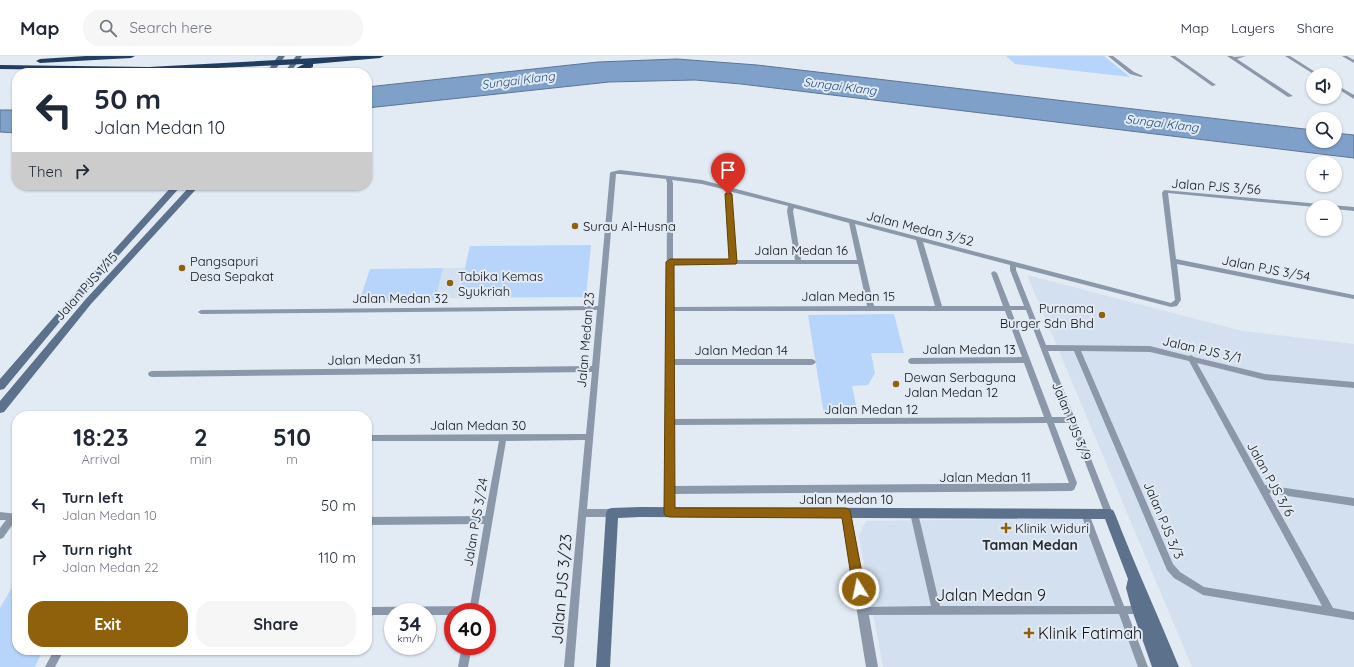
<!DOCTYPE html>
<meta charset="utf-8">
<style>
:root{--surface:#fff;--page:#f6f6f7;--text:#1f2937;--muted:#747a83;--line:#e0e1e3;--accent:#90610d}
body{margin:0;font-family:Quicksand,sans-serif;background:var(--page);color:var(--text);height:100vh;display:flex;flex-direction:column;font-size:15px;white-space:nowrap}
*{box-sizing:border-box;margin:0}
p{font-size:13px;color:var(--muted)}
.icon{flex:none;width:22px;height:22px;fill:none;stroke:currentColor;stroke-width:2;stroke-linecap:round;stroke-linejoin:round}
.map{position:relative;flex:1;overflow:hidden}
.details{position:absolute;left:12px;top:355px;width:360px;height:244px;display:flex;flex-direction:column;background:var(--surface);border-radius:16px;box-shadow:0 1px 3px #0004}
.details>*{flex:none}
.guide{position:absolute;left:12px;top:12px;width:360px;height:122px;border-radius:16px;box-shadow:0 1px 3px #0004;background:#fff;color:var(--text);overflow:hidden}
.fabs{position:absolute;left:1306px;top:12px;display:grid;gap:8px}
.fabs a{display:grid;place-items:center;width:36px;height:36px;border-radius:50%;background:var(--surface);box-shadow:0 1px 3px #0004;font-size:20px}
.speed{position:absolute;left:384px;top:547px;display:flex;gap:8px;font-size:20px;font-weight:700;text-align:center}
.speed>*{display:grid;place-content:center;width:52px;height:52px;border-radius:50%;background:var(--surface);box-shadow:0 1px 3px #0004;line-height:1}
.speed small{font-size:10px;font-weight:400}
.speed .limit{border:6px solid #d22;background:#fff;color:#111}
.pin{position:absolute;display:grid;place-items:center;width:34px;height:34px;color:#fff;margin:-41px -17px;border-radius:50% 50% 50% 0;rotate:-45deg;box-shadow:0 0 4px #0007}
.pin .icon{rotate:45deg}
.me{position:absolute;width:44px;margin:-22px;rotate:350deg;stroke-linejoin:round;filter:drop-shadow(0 0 3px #0008)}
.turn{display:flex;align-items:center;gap:14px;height:84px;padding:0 16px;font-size:18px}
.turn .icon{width:52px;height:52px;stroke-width:2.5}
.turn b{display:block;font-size:28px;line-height:34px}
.then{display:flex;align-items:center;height:38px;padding:0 16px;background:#0003;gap:8px;font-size:15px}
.eta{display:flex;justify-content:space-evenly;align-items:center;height:68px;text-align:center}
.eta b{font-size:24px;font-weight:800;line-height:28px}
.action{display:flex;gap:8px;margin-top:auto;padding:8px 16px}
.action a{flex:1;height:46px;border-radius:16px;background:var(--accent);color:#fff;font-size:16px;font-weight:800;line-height:46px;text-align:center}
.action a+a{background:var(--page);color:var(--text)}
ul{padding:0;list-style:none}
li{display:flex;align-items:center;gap:12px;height:52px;padding:0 16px}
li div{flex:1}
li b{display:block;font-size:15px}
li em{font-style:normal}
header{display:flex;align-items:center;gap:24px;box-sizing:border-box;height:56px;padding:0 20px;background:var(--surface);border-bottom:1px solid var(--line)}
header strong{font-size:19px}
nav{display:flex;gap:22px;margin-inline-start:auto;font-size:14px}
.search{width:280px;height:36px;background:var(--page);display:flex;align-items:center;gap:10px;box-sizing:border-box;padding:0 14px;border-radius:16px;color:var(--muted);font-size:15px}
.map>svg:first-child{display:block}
.built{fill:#d3e0f0}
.green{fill:#b7d5fa}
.water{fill:#7fa0c9;stroke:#5d7593}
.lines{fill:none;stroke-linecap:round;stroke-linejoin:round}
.minor{fill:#8a98aa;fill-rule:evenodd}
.tertiary{fill:#8a98aa;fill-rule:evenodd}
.secondary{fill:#5c718b;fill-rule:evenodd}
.motorway{fill:#213e61;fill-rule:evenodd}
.route{fill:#90610d;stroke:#5e3f08}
.poi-dot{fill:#90610d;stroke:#e2eaf4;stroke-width:1.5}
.labels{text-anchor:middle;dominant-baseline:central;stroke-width:4;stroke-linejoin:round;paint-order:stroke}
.far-water-label{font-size:12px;font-style:italic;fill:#1c4a7e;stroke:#e2eaf4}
.street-label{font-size:13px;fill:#0f1215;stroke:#e2eaf4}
.poi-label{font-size:13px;fill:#0f1215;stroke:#e2eaf4;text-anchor:start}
.neighbourhood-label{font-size:14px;font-weight:bold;fill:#272d34;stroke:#e2eaf4}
.near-street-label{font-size:16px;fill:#0f1215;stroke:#e2eaf4}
.near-poi-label{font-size:16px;fill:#0f1215;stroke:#e2eaf4;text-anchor:start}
</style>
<header>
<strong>Map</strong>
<div class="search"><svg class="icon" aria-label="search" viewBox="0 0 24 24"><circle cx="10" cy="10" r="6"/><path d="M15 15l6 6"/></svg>Search here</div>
<nav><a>Map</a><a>Layers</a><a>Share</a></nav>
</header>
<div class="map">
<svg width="1354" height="611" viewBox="0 0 1354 611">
<rect width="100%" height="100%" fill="#e2eaf4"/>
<g class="built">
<polygon points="443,212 465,212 458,242 435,242"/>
<polygon points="1027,219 1242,275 1354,288 1354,611 1192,611"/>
<polygon points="1082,462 1093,468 1146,611 883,611 859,480 866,465"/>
</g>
<g class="green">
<polygon points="1006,0 1104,0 1130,21 1015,8"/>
<polygon points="591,189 586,241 458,242 470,190"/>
<polygon points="443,212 435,245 359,246 370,213"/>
<polygon points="894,258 904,297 871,297 875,317 868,329 852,330 858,359 824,359 808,259"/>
<polygon points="17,523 17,594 43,594 35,611 0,611 0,552"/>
</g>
<g class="water">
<polygon points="677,3 757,9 1313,74 1313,85 1335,85 1335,77 1354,79 1354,102 741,28 695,24 609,26 367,52 367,31 598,6"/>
<polygon points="0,54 17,54 17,77 0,76"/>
</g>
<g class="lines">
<g class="minor">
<polygon points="1108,0 1113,0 1134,16 1143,20 1141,21 1130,18"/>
<polygon points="1170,0 1175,0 1216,29 1212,30"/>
<polygon points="1227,0 1232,0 1234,1 1246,0 1237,3 1293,40 1288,41"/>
<polygon points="1285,0 1290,0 1320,19 1315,19"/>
<polygon points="1342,0 1347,0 1354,4 1354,7"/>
<polygon points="1335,28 1354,39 1354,43 1335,31"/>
<path d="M620,114L702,124L1171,247L1175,244L1162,137L1164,134L1354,151V155L1335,153V151H1315L1168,137L1176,203L1354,239V243L1177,208L1181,244L1177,250L1171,251L1016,211V214L1046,289L1150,290L1189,300L1191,299L1194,301L1265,318L1354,326V332L1265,324L1197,307L1265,429L1354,442V450L1269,437L1333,552L1354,556V564L1203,539L1174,522L1167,514L1074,295H1048L1113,458L1112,461L1109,462L1106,461L1070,367H1054L1077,427L1074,434L1071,435L674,438V457L673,460L670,461L667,460L666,457L667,127L666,123L620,118H616L587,453H612L615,454L616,457L615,460L612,461H586L574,611H564L585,384L506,385L477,556H453V559H427V556H393V559H367V551L470,550L484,468L367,469V461L485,460L499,385H367V379L586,378L592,316L152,321L149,320L148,318L149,316L152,315L592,310L597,254L201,258L198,256L201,254L598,250L610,117L611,116ZM672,124L702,128L727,134L725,138L730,204H673V127ZM732,136L788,150L787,155L795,204H736L731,138ZM794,152L849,167L857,204H801L793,155ZM855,168L916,184L935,250H874ZM923,186L1010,209V214L1024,250H1010L997,217L994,215L991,217L1003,250H942ZM673,208H858L867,250L673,251ZM1011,254H1026L1067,361H1052ZM673,255H1005L1022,301L911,302L909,303L908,305L909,307L911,308L1024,307L1044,361L674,363V309H812L814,308L816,306L814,304L812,303H673ZM1081,295L1150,296L1189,305L1322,550L1204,531L1180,516L1173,508ZM1047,367L1069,427L674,430V369Z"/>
<polygon points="914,453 917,454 918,457 940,550 1115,550 1081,458 1082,455 1085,454 1088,455 1124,550 1138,550 1141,551 1142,554 1141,557 1138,558 1128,558 1148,611 1138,611 1119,558 863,559 860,558 859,555 860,552 863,551 931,550 910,457 911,454"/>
<polygon points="0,456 17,458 17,466 15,465 3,482 0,483 0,472 6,464 0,464"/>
<polygon points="462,590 472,590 468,611 458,611"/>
<polygon points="54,594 64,594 55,611 45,611"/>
</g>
<polygon class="tertiary" points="846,452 850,454 851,457 878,611 866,611 841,457 842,454"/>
<g class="secondary">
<polygon points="278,0 285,0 273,17 266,17"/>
<polygon points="296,0 302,0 290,17 284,17"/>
<polygon points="173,129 182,129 73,250 4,333 0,334 0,323 67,246"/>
<polygon points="191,129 200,129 91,248 4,356 0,357 0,345 85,244"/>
<path d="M640,451L1109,453L1113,454L1115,458C1135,510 1158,559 1179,611H1152L1132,554L1126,532L1128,523L1105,463L640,461L618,462L610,611H596L606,457L608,453L612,452Z"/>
</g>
<g class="motorway">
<polygon points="86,0 135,0 131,2 40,7 36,5 40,3"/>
<polygon points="353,0 384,0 380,2 313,8 313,11 298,17 287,17 304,8 149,15 0,13 0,9 149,11"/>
</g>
</g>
<polygon class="route" points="728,136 732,138 737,206 736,208 674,209 675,452 846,452 850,454 865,533 863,536 859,538 855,536 853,533 842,462 670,461 666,460 664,457 666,206 670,203 729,203 725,138"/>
<g class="poi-dot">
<circle cx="575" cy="170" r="4"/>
<circle cx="182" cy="212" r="4"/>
<circle cx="450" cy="227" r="4"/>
<circle cx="1102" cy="259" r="4"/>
<circle cx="896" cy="328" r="4"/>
<path d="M1004 466h4v4h4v4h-4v4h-4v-4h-4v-4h4z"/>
<path d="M1027 571h4v4h4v4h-4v4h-4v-4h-4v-4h4z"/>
</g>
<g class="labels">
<g class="far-water-label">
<text transform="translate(518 24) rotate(-7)">Sungai Klang</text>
<text transform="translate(840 30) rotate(7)">Sungai Klang</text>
<text transform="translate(1162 67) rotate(7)">Sungai Klang</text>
</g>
<g class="street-label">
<text transform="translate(1216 130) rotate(4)">Jalan PJS 3/56</text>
<text transform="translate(920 172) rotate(14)">Jalan Medan 3/52</text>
<text x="801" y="194">Jalan Medan 16</text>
<text transform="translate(1266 212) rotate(11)">Jalan PJS 3/54</text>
<text transform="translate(86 230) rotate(-48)">Jalan PJS 1/15</text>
<text x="848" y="240">Jalan Medan 15</text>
<text x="400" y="242">Jalan Medan 32</text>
<text transform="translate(585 284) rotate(-85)">Jalan Medan 23</text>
<text x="969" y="293">Jalan Medan 13</text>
<text transform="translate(1202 293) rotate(13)">Jalan PJS 3/1</text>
<text x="741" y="294">Jalan Medan 14</text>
<text transform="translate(374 303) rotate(-1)">Jalan Medan 31</text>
<text x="871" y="353">Jalan Medan 12</text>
<text transform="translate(1072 365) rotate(68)">Jalan PJS 3/9</text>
<text x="478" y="369">Jalan Medan 30</text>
<text x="985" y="421">Jalan Medan 11</text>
<text transform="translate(1271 423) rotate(61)">Jalan PJS 3/6</text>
<text x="846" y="443">Jalan Medan 10</text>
<text transform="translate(1164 464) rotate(67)">Jalan PJS 3/3</text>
<text transform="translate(475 466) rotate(-80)">Jalan PJS 3/24</text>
</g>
<g class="poi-label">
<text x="583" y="170">Surau Al-Husna</text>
<text x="190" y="205">Pangsapuri<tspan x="190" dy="15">Desa Sepakat</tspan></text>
<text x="458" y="220">Tabika Kemas<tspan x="458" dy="15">Syukriah</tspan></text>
<text x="1094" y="252" text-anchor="end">Purnama<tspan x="1094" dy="15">Burger Sdn Bhd</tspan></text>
<text x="904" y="321">Dewan Serbaguna<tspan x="904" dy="15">Jalan Medan 12</tspan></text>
<text x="1015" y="472">Klinik Widuri</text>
</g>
<g class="neighbourhood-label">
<text x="1030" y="489">Taman Medan</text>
</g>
<g class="near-street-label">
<text transform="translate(561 533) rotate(-85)">Jalan PJS 3/23</text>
<text x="991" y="539">Jalan Medan 9</text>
</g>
<g class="near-poi-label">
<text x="1038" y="577">Klinik Fatimah</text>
</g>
</g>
</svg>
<div class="fabs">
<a><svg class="icon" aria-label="sound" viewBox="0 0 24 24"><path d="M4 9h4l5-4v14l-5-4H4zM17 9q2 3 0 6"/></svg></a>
<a><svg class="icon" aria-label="search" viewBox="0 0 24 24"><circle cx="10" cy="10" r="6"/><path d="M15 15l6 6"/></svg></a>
<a>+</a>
<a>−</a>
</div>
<div class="speed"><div>34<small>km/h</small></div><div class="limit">40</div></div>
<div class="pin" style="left:728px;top:138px;background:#d93025"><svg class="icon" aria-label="arrive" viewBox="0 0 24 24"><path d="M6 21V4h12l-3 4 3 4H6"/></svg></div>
<svg class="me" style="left:859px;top:533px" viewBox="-20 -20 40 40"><circle r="17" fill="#90610d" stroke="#fff" stroke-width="3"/><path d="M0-11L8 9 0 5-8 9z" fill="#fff"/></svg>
<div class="guide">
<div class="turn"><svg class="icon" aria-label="left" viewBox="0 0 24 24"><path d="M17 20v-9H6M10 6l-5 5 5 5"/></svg><div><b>50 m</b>Jalan Medan 10</div></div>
<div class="then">Then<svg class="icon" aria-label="right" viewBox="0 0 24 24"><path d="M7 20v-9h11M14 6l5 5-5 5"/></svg></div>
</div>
<section class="details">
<div class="eta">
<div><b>18:23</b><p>Arrival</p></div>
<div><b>2</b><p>min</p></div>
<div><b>510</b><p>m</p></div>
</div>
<ul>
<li><svg class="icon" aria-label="left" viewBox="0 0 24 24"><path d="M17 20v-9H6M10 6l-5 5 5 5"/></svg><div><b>Turn left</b><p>Jalan Medan 10</p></div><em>50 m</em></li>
<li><svg class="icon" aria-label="right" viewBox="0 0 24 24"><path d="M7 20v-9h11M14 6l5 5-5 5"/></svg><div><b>Turn right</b><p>Jalan Medan 22</p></div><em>110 m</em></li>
</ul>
<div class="action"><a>Exit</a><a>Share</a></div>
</section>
</div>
